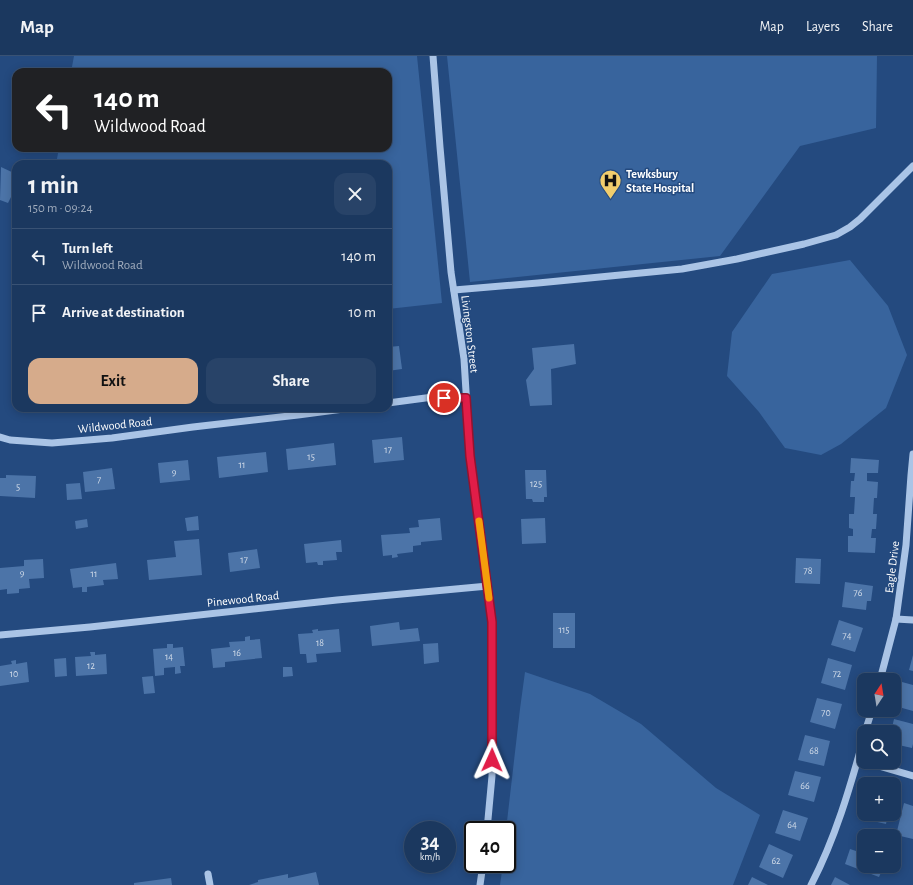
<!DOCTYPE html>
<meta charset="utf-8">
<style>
:root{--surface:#1b385f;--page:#284368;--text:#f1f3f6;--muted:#a0acbd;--line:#395274;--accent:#d6ab8b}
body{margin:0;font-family:"Alegreya Sans",sans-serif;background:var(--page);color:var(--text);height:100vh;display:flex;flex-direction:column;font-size:15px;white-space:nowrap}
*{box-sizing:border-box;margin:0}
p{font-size:13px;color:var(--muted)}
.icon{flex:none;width:22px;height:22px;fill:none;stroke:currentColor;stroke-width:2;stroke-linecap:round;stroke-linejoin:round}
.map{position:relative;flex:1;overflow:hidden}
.panel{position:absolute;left:12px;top:104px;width:380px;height:252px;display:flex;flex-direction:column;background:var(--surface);border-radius:12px;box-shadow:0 2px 10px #0003,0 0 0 1px var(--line)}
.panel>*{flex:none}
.banner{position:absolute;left:12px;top:12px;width:380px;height:84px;border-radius:12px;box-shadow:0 2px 10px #0003,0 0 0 1px var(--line);background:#202124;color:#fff;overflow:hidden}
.needle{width:26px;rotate:12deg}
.fabs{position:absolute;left:857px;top:617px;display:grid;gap:8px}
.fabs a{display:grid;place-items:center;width:44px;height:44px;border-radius:8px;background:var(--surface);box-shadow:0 2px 10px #0003,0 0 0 1px var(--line);font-size:20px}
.speed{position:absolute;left:404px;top:765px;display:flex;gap:8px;font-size:20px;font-weight:700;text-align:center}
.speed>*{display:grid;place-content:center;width:52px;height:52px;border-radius:50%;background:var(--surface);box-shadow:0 2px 10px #0003,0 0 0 1px var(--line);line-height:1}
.speed small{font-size:10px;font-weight:400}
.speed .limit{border:2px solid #111;border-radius:6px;background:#fff;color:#111}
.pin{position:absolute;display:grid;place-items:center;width:34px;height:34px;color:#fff;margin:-17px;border:2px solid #fff;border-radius:50%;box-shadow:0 1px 4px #0007}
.me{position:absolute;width:44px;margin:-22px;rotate:1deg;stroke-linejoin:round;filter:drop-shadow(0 0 3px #0008)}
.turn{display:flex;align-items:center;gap:14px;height:84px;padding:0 16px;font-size:18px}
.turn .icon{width:52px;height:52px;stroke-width:2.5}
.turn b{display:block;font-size:28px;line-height:34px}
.round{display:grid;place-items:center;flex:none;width:42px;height:42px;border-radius:12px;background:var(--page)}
.summary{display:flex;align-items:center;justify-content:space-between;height:68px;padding:0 16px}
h1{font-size:24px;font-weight:600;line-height:30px}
.primary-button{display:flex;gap:8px;margin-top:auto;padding:8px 16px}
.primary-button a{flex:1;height:46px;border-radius:12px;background:var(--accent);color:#111;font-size:16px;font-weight:600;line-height:46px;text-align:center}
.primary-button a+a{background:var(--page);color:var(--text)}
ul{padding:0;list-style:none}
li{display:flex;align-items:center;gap:12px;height:56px;padding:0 16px;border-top:1px solid var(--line)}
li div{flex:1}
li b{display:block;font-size:15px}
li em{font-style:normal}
header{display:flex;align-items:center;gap:24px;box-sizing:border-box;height:56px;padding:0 20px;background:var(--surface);border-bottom:1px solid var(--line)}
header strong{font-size:19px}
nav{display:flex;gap:22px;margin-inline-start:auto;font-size:14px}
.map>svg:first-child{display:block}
.green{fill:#38649d}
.building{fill:#4c74a8}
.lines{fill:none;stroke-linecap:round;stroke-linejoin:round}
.minor{stroke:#aac4e6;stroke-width:7}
.route-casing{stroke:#92132f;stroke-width:10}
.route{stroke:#e11d48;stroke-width:7}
.slow{stroke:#f59e0b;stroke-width:7}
.labels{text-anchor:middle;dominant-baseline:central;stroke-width:3;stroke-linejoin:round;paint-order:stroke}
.number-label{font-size:10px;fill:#d2dce9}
.poi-label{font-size:12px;font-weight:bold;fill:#fff;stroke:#244a7f;text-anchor:start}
.street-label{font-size:12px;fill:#fff;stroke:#244a7f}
</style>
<header>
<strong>Map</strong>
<nav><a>Map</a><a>Layers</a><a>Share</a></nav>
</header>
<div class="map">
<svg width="913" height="829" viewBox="0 0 913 829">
<rect width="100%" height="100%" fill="#244a7f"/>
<g class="green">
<polygon points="74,0 417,0 442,247 388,253 388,108 56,108 59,92 388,92 388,16 71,16"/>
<polygon points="447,0 877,0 876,72 800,90 720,200 470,226"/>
<polygon points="850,204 888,250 907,299 886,352 841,388 821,399 785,392 759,356 727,320 732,276 772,218"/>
<polygon points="525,616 590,638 641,668 716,732 760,759 733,829 500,829 503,808 507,808 506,774 520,653"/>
</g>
<g class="building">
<polygon points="15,40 16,40 16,67 11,66"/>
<polygon points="1,111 16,118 16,131 8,147 0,144"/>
<polygon points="574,288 576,308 551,313 552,349 530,350 526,324 534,313 532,292"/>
<polygon points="399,290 402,313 388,315 388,291"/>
<polygon points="402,381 404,404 374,407 372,384"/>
<polygon points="334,387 336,409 288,414 286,393"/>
<polygon points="266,396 268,416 219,422 217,401"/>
<polygon points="851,402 879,404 878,417 867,417 867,425 878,426 877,442 874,442 873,458 877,458 876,473 872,473 871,482 876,482 875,497 848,496 848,480 853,480 853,473 849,472 849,458 854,458 855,441 850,441 851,425 854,425 855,417 850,417"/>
<polygon points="188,404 190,424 160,427 158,407"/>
<polygon points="112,412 115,433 85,436 83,416"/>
<polygon points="525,414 546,414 547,441 544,441 544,446 533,446 532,443 526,443"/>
<polygon points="6,419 36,420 35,442 0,440 0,422 6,422"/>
<polygon points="80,427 82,443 67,444 66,428"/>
<polygon points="198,460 199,474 187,475 185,462"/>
<polygon points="440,462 442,484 421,486 421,489 413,490 413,496 397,498 398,501 392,502 392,499 383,500 381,479 410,477 409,472 419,471 418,464"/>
<polygon points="545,462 546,487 522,488 521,463"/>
<polygon points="87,463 88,471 76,473 75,465"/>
<polygon points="199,483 202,519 149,524 147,504 176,501 174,485"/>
<polygon points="341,484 342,496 336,496 337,504 323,505 323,509 318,509 317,506 306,507 304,488"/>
<polygon points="257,493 260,512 230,516 228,497"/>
<polygon points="796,502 821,503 820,528 795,527"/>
<polygon points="43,503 44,522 29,523 30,532 19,533 19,537 7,538 7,533 0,534 0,512 24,510 24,504"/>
<polygon points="116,507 118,523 103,524 104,529 87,531 87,536 82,536 82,531 73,532 70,513"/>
<polygon points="845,526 873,530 871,545 867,545 866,554 842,551"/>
<rect x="553" y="557" width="22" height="35"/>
<polygon points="839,564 863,572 855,596 831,589"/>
<polygon points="399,566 400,574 418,572 420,585 372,590 370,570"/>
<polygon points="318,573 318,575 339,573 341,596 316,598 317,606 307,607 306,598 300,598 298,578 313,577 312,574"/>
<polygon points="250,580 250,584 260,583 262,602 225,606 225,611 213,612 211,593 230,591 229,586 245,585 245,581"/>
<polygon points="438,587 439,606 424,608 423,588"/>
<polygon points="167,588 173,588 173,592 183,591 185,610 180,610 181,617 175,618 175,611 164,612 164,619 155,620 153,593 167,592"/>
<polygon points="90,596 95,596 95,599 106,598 107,618 76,620 75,601 91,600"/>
<polygon points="913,599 913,615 909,614"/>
<polygon points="66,602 67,620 55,621 54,603"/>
<polygon points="828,602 852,609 845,634 821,627"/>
<polygon points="16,604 16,608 27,606 29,626 0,630 0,610 12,608 11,605"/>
<polygon points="283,611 292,611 293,620 283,621"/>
<polygon points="153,620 155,637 144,638 142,621"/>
<polygon points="902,626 913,629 913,655 895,650"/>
<polygon points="817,642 842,648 835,673 810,666"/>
<polygon points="894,663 913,668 913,688 912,692 894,688 894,676 891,676"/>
<polygon points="805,679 830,685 824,710 798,704"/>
<polygon points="795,715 821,721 814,746 788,739"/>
<polygon points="863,747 864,758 888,758 886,768 860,762"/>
<polygon points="904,747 913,750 913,783 896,779"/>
<polygon points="783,754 808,762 800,785 775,777"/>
<polygon points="859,786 864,788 864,810 884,810 879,821 845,808 850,793 856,795"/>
<polygon points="769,788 793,799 783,822 759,811"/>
<polygon points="316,816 319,829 249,829 258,826 258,824 288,818 288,822"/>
<polygon points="752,821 768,829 748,829"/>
<polygon points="835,821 850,829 831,829"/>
<polygon points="171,822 172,829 134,829 134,827"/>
</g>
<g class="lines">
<g class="minor">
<polyline points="433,0 440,91 451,216 464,303 470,400 492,566 492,720 487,774"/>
<polyline points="454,234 538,227 682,213 737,203 804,188 836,179 850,171 860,163 913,110"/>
<polyline points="388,347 433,341 466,342"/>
<polyline points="0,381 10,384 52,387 112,382 193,371 298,359 351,352"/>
<polyline points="896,563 913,564"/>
<polyline points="0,579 90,571 337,544 488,530"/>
<polyline points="880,624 896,563 906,489 911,419 913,398"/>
<polyline points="865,676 872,654"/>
<polyline points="858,704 913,720"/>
<polyline points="208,818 210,829"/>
<polyline points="480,829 483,808"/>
<path d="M811,829C835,783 850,732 864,681"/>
</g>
</g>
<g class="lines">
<defs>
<polyline id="route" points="444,342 466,342 470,400 492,566 492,704"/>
</defs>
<use href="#route" class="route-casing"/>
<use href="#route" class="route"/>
<polyline class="slow" points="479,465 489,542"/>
</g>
<defs>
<symbol id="hospital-pin" viewBox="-11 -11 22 30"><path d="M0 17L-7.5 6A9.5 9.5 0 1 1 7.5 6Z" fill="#f1cd6d" stroke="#244a7f"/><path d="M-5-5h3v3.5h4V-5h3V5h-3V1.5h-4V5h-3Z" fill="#111"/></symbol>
</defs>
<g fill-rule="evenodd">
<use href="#hospital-pin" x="598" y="112" width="25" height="34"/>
</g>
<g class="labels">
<g class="number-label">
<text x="388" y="394">17</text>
<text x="311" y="401">15</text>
<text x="242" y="409">11</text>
<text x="174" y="416">9</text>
<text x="99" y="424">7</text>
<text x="536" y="428">125</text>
<text x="18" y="431">5</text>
<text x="244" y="504">17</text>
<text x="808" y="515">78</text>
<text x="22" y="517">9</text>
<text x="94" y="518">11</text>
<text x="858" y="537">76</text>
<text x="564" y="574">115</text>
<text x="847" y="580">74</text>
<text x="320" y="587">18</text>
<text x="237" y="597">16</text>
<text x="169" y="601">14</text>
<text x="91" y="610">12</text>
<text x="14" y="618">10</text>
<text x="837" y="618">72</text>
<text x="826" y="657">70</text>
<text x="814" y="695">68</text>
<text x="805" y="730">66</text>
<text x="792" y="769">64</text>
<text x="776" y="805">62</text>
</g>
<g class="poi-label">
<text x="626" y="118">Tewksbury<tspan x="626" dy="14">State Hospital</tspan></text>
</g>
<g class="street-label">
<text transform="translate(470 278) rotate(83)">Livingston Street</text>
<text transform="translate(115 369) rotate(-6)">Wildwood Road</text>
<text transform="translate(892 511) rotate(-83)">Eagle Drive</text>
<text transform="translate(243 543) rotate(-6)">Pinewood Road</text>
</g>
</g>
</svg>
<div class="fabs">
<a><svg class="needle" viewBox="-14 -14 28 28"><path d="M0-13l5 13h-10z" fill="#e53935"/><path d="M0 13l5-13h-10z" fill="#a0acbd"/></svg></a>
<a><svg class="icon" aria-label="search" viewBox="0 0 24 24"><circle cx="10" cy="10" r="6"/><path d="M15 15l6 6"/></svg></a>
<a>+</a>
<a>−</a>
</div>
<div class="speed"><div>34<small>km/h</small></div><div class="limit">40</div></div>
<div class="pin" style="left:444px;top:342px;background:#d93025"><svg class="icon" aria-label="arrive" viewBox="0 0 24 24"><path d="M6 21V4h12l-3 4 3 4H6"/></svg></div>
<svg class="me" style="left:492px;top:704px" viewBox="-20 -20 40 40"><path d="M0-17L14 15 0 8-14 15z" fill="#e11d48" stroke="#fff" stroke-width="4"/></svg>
<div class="banner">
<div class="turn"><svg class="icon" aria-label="left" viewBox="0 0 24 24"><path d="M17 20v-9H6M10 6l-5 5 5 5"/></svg><div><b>140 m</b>Wildwood Road</div></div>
</div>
<section class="panel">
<div class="summary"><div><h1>1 min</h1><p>150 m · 09:24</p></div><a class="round"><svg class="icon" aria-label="close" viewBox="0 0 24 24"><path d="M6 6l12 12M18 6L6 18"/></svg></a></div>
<ul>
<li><svg class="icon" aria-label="left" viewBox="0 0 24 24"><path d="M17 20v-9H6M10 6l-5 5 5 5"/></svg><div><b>Turn left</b><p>Wildwood Road</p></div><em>140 m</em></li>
<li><svg class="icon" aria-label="arrive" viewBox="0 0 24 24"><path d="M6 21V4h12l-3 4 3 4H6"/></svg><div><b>Arrive at destination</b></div><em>10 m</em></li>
</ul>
<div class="primary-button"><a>Exit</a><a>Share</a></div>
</section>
</div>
